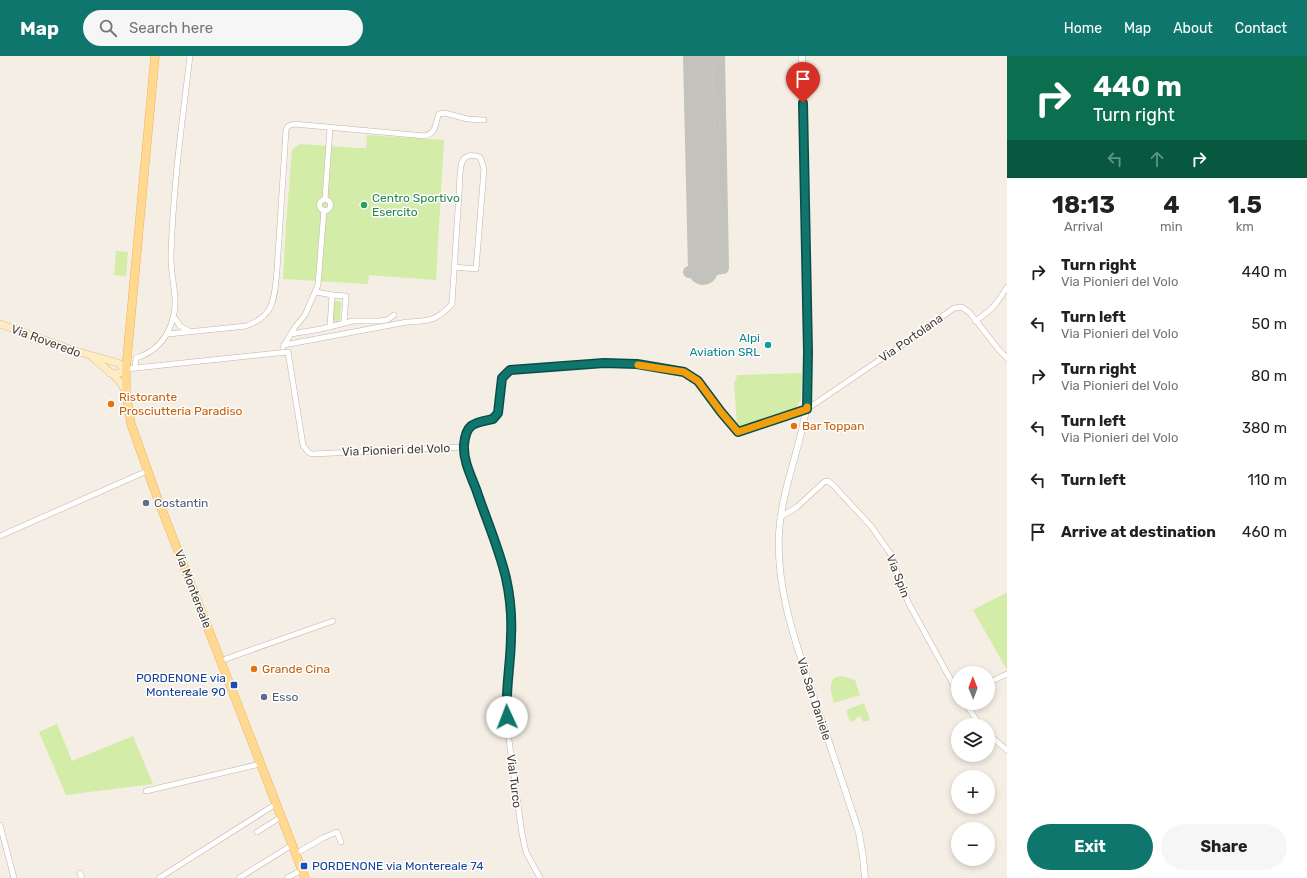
<!DOCTYPE html>
<meta charset="utf-8">
<style>
:root{--surface:#fff;--page:#f6f6f6;--text:#202124;--muted:#757577;--accent:#0f766e}
body{margin:0;font-family:Rubik,sans-serif;background:var(--page);color:var(--text);height:100vh;display:flex;flex-direction:column;font-size:15px;white-space:nowrap}
*{box-sizing:border-box;margin:0}
p{font-size:13px;color:var(--muted)}
.icon{flex:none;width:22px;height:22px;fill:none;stroke:currentColor;stroke-width:2;stroke-linecap:round;stroke-linejoin:round}
.map{position:relative;flex:1;overflow:hidden}
.details{display:flex;flex-direction:column;background:var(--surface);width:300px}
.details>*{flex:none}
.banner{background:#0b6e4f;color:#fff;overflow:hidden}
.needle{width:26px;rotate:359deg}
.controls{position:absolute;left:951px;top:610px;display:grid;gap:8px}
.controls a{display:grid;place-items:center;width:44px;height:44px;border-radius:50%;background:var(--surface);box-shadow:0 2px 6px #0003;font-size:20px}
.pin{position:absolute;display:grid;place-items:center;width:34px;height:34px;color:#fff;margin:-41px -17px;border-radius:50% 50% 50% 0;rotate:-45deg;box-shadow:0 0 4px #0007}
.pin .icon{rotate:45deg}
.me{position:absolute;width:44px;margin:-22px;rotate:358deg;stroke-linejoin:round;filter:drop-shadow(0 0 3px #0008)}
.turn{display:flex;align-items:center;gap:14px;height:84px;padding:0 20px;font-size:18px}
.turn .icon{width:52px;height:52px;stroke-width:2.5}
.turn b{display:block;font-size:28px;line-height:34px}
.lanes{display:flex;align-items:center;height:38px;padding:0 20px;background:#0003;justify-content:center;gap:20px;direction:ltr}
.lanes .off{opacity:.35}
.eta{display:flex;justify-content:space-evenly;align-items:center;height:68px;text-align:center}
.eta b{font-size:24px;font-weight:700;line-height:28px}
.primary-button{display:flex;gap:8px;margin-top:auto;padding:8px 20px}
.primary-button a{flex:1;height:46px;border-radius:24px;background:var(--accent);color:#fff;font-size:16px;font-weight:700;line-height:46px;text-align:center}
.primary-button a+a{background:var(--page);color:var(--text)}
ul{padding:0;list-style:none}
li{display:flex;align-items:center;gap:12px;height:52px;padding:0 20px}
li div{flex:1}
li b{display:block;font-size:15px}
li em{font-style:normal}
header{display:flex;align-items:center;gap:24px;box-sizing:border-box;height:56px;padding:0 20px;background:var(--accent);color:#fff}
header strong{font-size:19px}
nav{display:flex;gap:22px;margin-inline-start:auto;font-size:14px}
.search{width:280px;height:36px;background:var(--page);display:flex;align-items:center;gap:10px;box-sizing:border-box;padding:0 14px;border-radius:22px;color:var(--muted);font-size:15px}
main{display:flex;flex:1;min-height:0}
.map>svg:first-child{display:block}
.green{fill:#d3eca8}
.lines{fill:none;stroke-linecap:round;stroke-linejoin:round}
.taxiway{stroke:#c4c2bc;stroke-width:12}
.runway{stroke:#c4c2bc;stroke-width:30}
.minor-casing{stroke:#c0b5a6;stroke-width:6}
.tertiary-casing{stroke:#c0b5a6;stroke-width:7}
.secondary-casing{stroke:#d8c08f;stroke-width:8}
.primary-casing{stroke:#efb657;stroke-width:9}
.minor{stroke:#fff;stroke-width:5}
.tertiary{stroke:#fff;stroke-width:6}
.secondary{stroke:#ffecc3;stroke-width:7}
.primary{stroke:#ffd892;stroke-width:8}
.route-casing{stroke:#0a4d48;stroke-width:10}
.route{stroke:#0f766e;stroke-width:7}
.slow{stroke:#f59e0b;stroke-width:7}
.leisure-dot{fill:#2e9e5b;stroke:#fff;stroke-width:1.5}
.culture-dot{fill:#0f9aa8;stroke:#fff;stroke-width:1.5}
.food-dot{fill:#e8710a;stroke:#fff;stroke-width:1.5}
.service-dot{fill:#5c6f8a;stroke:#fff;stroke-width:1.5}
.transit-dot{fill:#1a4fb4;stroke:#fff;stroke-width:1.5}
.labels{text-anchor:middle;dominant-baseline:central;stroke-width:3;stroke-linejoin:round;paint-order:stroke}
.leisure-label{font-size:12px;fill:#27864d;stroke:#fff;text-anchor:start}
.culture-label{font-size:12px;fill:#0d838f;stroke:#fff;text-anchor:end}
.street-label{font-size:12px;fill:#463e33;stroke:#fff}
.food-label{font-size:12px;fill:#c56008;stroke:#fff;text-anchor:start}
.service-label{font-size:12px;fill:#4e5e75;stroke:#fff;text-anchor:start}
.transit-label{font-size:12px;fill:#164399;stroke:#fff;text-anchor:end}
</style>
<header>
<strong>Map</strong>
<div class="search"><svg class="icon" aria-label="search" viewBox="0 0 24 24"><circle cx="10" cy="10" r="6"/><path d="M15 15l6 6"/></svg>Search here</div>
<nav><a>Home</a><a>Map</a><a>About</a><a>Contact</a></nav>
</header>
<main>
<div class="map">
<svg width="1007" height="822" viewBox="0 0 1007 822">
<rect width="100%" height="100%" fill="#f4eee4"/>
<g class="green">
<polygon points="367,79 444,84 436,224 369,219 368,228 283,223 286,169 292,94 295,91 301,88 358,92 366,92"/>
<polygon points="116,195 128,196 126,220 114,219"/>
<polygon points="336,245 340,245 341,247 340,264 337,267 333,264 334,247"/>
<polygon points="802,317 801,343 796,352 746,370 737,370 734,326 736,324 737,319"/>
<polygon points="1006,537 1007,539 1007,614 973,554"/>
<path d="M842,620L855,624L860,639L834,647C832,639 828,630 834,622Z"/>
<polygon points="864,647 870,664 863,666 861,660 855,662 856,664 850,666 846,654"/>
<polygon points="57,668 72,705 133,680 153,728 66,739 39,676"/>
</g>
<g class="lines">
<polyline class="taxiway" points="689,216 723,212 719,0"/>
<polyline class="runway" points="698,0 703,214"/>
<defs>
<g id="minor">
<polyline points="325,143 330,72"/>
<circle cx="325" cy="149" r="5.5"/>
<polyline points="316,236 332,239"/>
<polyline points="174,261 180,270 189,275"/>
<path d="M975,265C992,254 997,248 1007,231"/>
<polyline points="330,271 332,239 346,240 344,266"/>
<path d="M168,278L246,270C276,259 274,242 277,214L286,74L288,70L294,68L425,80C438,76 434,68 439,58L445,57L467,63L484,64"/>
<polyline points="291,278 321,273 353,265 380,265 387,264 394,259"/>
<path d="M284,289L407,266C430,265 436,265 452,248C454,211 457,174 459,137C460,130 459,110 463,104C467,98 474,99 480,101L484,113L476,213L454,211"/>
<polyline points="283,291 295,271 305,259 318,229 324,154"/>
<path d="M135,312L136,302C155,296 168,282 173,262C179,242 170,220 171,199C173,132 182,66 190,0"/>
<path d="M126,313L288,296L303,389L308,396L312,398L464,391L466,376L473,367L493,363L498,357L502,322L510,314C551,311 670,297 699,326C706,333 711,343 717,351C723,360 731,368 738,376L807,353L909,284L954,252L962,251L970,257L999,294L1007,302"/>
<polyline points="464,391 467,409 499,498 506,523 510,556 511,580 506,647 509,684 522,778 526,796 540,822"/>
<polyline points="780,461 797,451 824,426 828,425 833,429 871,470 890,497 908,546 958,637"/>
<polyline points="0,480 147,415"/>
<polyline points="220,605 333,565"/>
<polyline points="988,627 1007,618"/>
<polyline points="965,647 980,669"/>
<polyline points="988,678 1007,694"/>
<polyline points="146,735 260,708"/>
<polyline points="0,769 14,822"/>
<polyline points="257,776 281,761"/>
<polyline points="295,798 323,782 337,776 341,786"/>
<polyline points="80,817 82,822"/>
<polyline points="159,822 276,748"/>
<polyline points="239,822 292,789"/>
<polyline points="287,822 302,814"/>
</g>
<path id="tertiary" d="M802,0L808,335C805,383 782,428 779,477C776,534 796,588 814,642C829,687 845,732 859,777L863,801L865,822"/>
<g id="secondary">
<polyline points="0,268 72,294 118,307 126,313 119,317 110,317"/>
<path d="M93,302C105,312 119,321 126,336"/>
</g>
<polyline id="primary" points="155,0 126,313 126,336 131,368 157,441 305,822"/>
</defs>
<use href="#minor" class="minor-casing"/>
<use href="#tertiary" class="tertiary-casing"/>
<use href="#secondary" class="secondary-casing"/>
<use href="#primary" class="primary-casing"/>
<use href="#minor" class="minor"/>
<use href="#tertiary" class="tertiary"/>
<use href="#secondary" class="secondary"/>
<use href="#primary" class="primary"/>
</g>
<g class="lines">
<defs>
<path id="route" d="M507,661C505,634 511,607 511,580C512,561 510,540 506,522C499,492 486,463 476,433C471,420 463,404 464,389C466,367 474,367 493,363L498,357L502,322L510,314L604,307L637,308L684,316L698,325L721,356L738,376L807,353L808,296L803,47"/>
</defs>
<use href="#route" class="route-casing"/>
<use href="#route" class="route"/>
<polyline class="slow" points="638,309 684,316 698,325 721,356 738,376 807,353 807,351"/>
</g>
<circle class="leisure-dot" cx="364" cy="149" r="4"/>
<circle class="culture-dot" cx="768" cy="289" r="4"/>
<g class="food-dot">
<circle cx="111" cy="348" r="4"/>
<circle cx="794" cy="370" r="4"/>
<circle cx="254" cy="613" r="4"/>
</g>
<g class="service-dot">
<circle cx="146" cy="447" r="4"/>
<circle cx="264" cy="641" r="4"/>
</g>
<g class="transit-dot">
<rect x="230" y="625" width="8" height="8" rx="2"/>
<rect x="300" y="806" width="8" height="8" rx="2"/>
</g>
<g class="labels">
<g class="leisure-label">
<text x="372" y="142">Centro Sportivo<tspan x="372" dy="14">Esercito</tspan></text>
</g>
<g class="culture-label">
<text x="760" y="282">Alpi<tspan x="760" dy="14">Aviation SRL</tspan></text>
</g>
<g class="street-label">
<text transform="translate(911 282) rotate(-35)">Via Portolana</text>
<text transform="translate(46 285) rotate(20)">Via Roveredo</text>
<text transform="translate(396 394) rotate(-2)">Via Pionieri del Volo</text>
<text transform="translate(898 520) rotate(69)">Via Spin</text>
<text transform="translate(193 533) rotate(69)">Via Montereale</text>
<text transform="translate(814 643) rotate(72)">Via San Daniele</text>
<text transform="translate(514 725) rotate(83)">Vial Turco</text>
</g>
<g class="food-label">
<text x="119" y="341">Ristorante<tspan x="119" dy="14">Prosciutteria Paradiso</tspan></text>
<text x="802" y="370">Bar Toppan</text>
<text x="262" y="613">Grande Cina</text>
</g>
<g class="service-label">
<text x="154" y="447">Costantin</text>
<text x="272" y="641">Esso</text>
</g>
<g class="transit-label">
<text x="226" y="622">PORDENONE via<tspan x="226" dy="14">Montereale 90</tspan></text>
<text x="312" y="810" text-anchor="start">PORDENONE via Montereale 74</text>
</g>
</g>
</svg>
<div class="controls">
<a><svg class="needle" viewBox="-14 -14 28 28"><path d="M0-13l5 13h-10z" fill="#e53935"/><path d="M0 13l5-13h-10z" fill="#757577"/></svg></a>
<a><svg class="icon" aria-label="layers" viewBox="0 0 24 24"><path d="M12 4l9 5-9 5-9-5zM3 14l9 5 9-5"/></svg></a>
<a>+</a>
<a>−</a>
</div>
<div class="pin" style="left:803px;top:47px;background:#d93025"><svg class="icon" aria-label="arrive" viewBox="0 0 24 24"><path d="M6 21V4h12l-3 4 3 4H6"/></svg></div>
<svg class="me" style="left:507px;top:661px" viewBox="-20 -20 40 40"><circle r="19" fill="#fff"/><path d="M0-13L10 11 0 6-10 11z" fill="#0f766e"/></svg>
</div>
<section class="details">
<div class="banner">
<div class="turn"><svg class="icon" aria-label="right" viewBox="0 0 24 24"><path d="M7 20v-9h11M14 6l5 5-5 5"/></svg><div><b>440 m</b>Turn right</div></div>
<div class="lanes"><svg class="icon off" aria-label="left" viewBox="0 0 24 24"><path d="M17 20v-9H6M10 6l-5 5 5 5"/></svg><svg class="icon off" aria-label="ahead" viewBox="0 0 24 24"><path d="M12 20V5M6 11l6-6 6 6"/></svg><svg class="icon" aria-label="right" viewBox="0 0 24 24"><path d="M7 20v-9h11M14 6l5 5-5 5"/></svg></div>
</div>
<div class="eta">
<div><b>18:13</b><p>Arrival</p></div>
<div><b>4</b><p>min</p></div>
<div><b>1.5</b><p>km</p></div>
</div>
<ul>
<li><svg class="icon" aria-label="right" viewBox="0 0 24 24"><path d="M7 20v-9h11M14 6l5 5-5 5"/></svg><div><b>Turn right</b><p>Via Pionieri del Volo</p></div><em>440 m</em></li>
<li><svg class="icon" aria-label="left" viewBox="0 0 24 24"><path d="M17 20v-9H6M10 6l-5 5 5 5"/></svg><div><b>Turn left</b><p>Via Pionieri del Volo</p></div><em>50 m</em></li>
<li><svg class="icon" aria-label="right" viewBox="0 0 24 24"><path d="M7 20v-9h11M14 6l5 5-5 5"/></svg><div><b>Turn right</b><p>Via Pionieri del Volo</p></div><em>80 m</em></li>
<li><svg class="icon" aria-label="left" viewBox="0 0 24 24"><path d="M17 20v-9H6M10 6l-5 5 5 5"/></svg><div><b>Turn left</b><p>Via Pionieri del Volo</p></div><em>380 m</em></li>
<li><svg class="icon" aria-label="left" viewBox="0 0 24 24"><path d="M17 20v-9H6M10 6l-5 5 5 5"/></svg><div><b>Turn left</b></div><em>110 m</em></li>
<li><svg class="icon" aria-label="arrive" viewBox="0 0 24 24"><path d="M6 21V4h12l-3 4 3 4H6"/></svg><div><b>Arrive at destination</b></div><em>460 m</em></li>
</ul>
<div class="primary-button"><a>Exit</a><a>Share</a></div>
</section>
</main>
